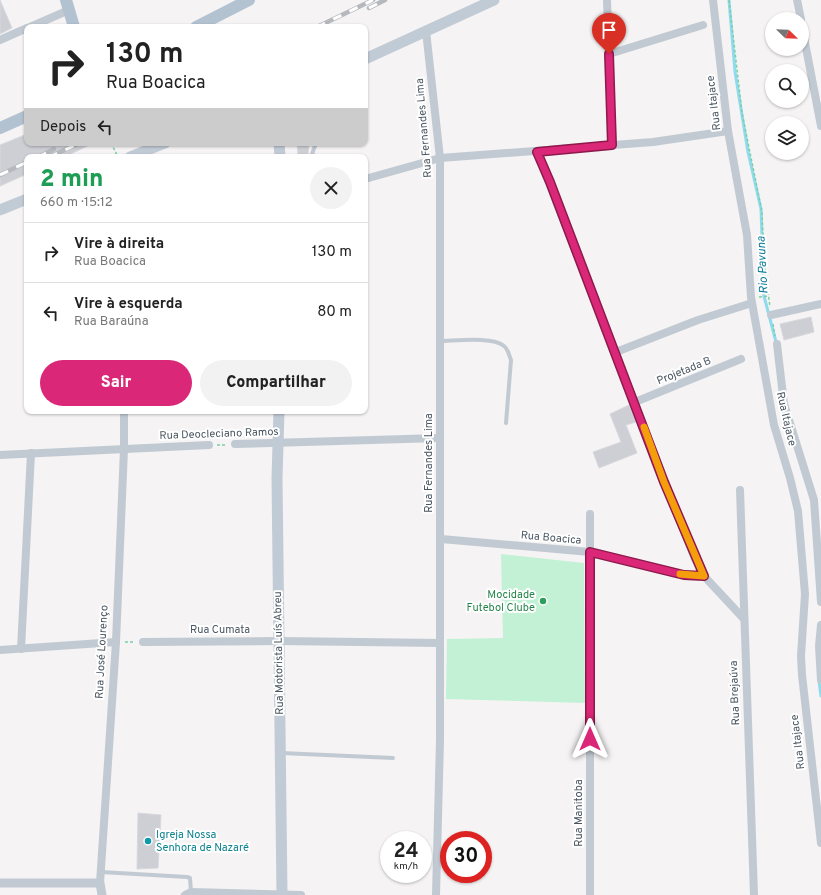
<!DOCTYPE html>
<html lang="pt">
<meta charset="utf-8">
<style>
:root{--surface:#fff;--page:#f2f2f2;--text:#222;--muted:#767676;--line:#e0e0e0;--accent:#db2777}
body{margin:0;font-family:Overpass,sans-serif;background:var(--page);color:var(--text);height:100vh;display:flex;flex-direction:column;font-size:15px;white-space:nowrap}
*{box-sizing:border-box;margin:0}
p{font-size:13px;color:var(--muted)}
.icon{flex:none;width:22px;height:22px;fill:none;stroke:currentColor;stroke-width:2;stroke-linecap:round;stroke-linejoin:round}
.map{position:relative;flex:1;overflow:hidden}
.drawer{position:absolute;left:24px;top:154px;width:344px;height:260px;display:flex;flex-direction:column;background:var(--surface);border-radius:8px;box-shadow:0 1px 3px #0004}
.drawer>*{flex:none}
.hud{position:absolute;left:24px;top:24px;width:344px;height:122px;border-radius:8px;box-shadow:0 1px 3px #0004;background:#fff;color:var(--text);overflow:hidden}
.needle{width:26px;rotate:113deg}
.fabs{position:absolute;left:765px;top:12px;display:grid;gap:8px}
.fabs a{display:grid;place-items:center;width:44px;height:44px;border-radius:50%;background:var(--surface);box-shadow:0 1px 3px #0004;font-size:20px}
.speed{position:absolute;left:380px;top:831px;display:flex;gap:8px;font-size:20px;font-weight:700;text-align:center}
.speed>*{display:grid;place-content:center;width:52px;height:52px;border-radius:50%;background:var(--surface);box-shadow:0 1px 3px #0004;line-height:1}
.speed small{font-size:10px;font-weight:400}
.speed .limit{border:6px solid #d22;background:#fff;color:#111}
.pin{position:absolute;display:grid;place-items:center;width:34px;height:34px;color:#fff;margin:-41px -17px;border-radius:50% 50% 50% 0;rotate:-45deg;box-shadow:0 0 4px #0007}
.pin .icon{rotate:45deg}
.me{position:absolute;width:44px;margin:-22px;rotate:0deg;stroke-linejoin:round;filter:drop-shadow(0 0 3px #0008)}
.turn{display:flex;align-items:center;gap:14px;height:84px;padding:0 16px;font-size:18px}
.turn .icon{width:52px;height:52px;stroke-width:2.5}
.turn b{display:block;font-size:28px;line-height:34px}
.then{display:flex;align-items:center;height:38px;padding:0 16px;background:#0003;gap:8px;font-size:15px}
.round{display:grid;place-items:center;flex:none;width:42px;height:42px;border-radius:21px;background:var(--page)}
.overview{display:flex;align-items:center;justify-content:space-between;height:68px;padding:0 16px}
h1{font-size:24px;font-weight:800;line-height:30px;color:#1e9e55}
.action{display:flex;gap:8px;margin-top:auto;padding:8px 16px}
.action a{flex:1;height:46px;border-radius:24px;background:var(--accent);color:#fff;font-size:16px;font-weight:800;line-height:46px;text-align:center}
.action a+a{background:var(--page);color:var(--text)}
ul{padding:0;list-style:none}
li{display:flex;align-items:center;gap:12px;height:60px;padding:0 16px;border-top:1px solid var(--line)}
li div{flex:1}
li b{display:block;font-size:15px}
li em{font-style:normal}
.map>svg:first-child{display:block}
.green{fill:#c3f1d5}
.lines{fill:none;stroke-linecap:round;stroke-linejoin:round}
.stream{stroke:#90daee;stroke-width:3}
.building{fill:#cdcfd5;stroke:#d7d9de}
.path{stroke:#7ad0a6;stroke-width:1.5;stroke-dasharray:3 2;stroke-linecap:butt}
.service{stroke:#c1cad2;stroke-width:4}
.minor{stroke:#c1cad2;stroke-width:8}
.tertiary{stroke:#c1cad2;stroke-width:9}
.secondary{stroke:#c1cbd6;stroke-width:11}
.primary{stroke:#b3c2d1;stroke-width:12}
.rail-casing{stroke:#b5b8bd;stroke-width:4.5}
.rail{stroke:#fff;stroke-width:3;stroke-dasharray:9;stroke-linecap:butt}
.route-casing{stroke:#8e194d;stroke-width:10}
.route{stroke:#db2777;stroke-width:7}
.slow{stroke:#f59e0b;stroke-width:7}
.leisure-dot{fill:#2e9e5b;stroke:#fff;stroke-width:1.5}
.culture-dot{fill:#0f9aa8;stroke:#fff;stroke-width:1.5}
.labels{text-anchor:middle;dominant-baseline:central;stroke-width:4;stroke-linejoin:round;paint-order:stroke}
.street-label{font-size:11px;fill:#4a5661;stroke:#fff}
.leisure-label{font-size:11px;fill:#27864d;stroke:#fff;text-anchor:end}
.culture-label{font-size:11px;fill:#0d838f;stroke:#fff;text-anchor:start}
.water-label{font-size:12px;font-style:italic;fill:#0c7c9b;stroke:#fff}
</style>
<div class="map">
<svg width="821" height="895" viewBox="0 0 821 895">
<rect width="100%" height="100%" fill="#f5f3f3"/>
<polygon class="green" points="501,554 584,563 585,703 446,699 447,639 503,638"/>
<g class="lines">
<g class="stream">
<polyline points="729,0 735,72 748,152 761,209 764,296 776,342"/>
<polyline points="819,681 821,696"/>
</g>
</g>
<g class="building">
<polygon points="0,0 12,28 0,34"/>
<polygon points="27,134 27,143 94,143 64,157 27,157 27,174 0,186 0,145"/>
<polygon points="297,143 309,143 308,154 298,155"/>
<polygon points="811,317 814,332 784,340 780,324"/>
<polygon points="629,405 636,422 626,425 637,453 599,468 593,452 621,442 610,414"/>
<polygon points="138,813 161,815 158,868 137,869"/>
</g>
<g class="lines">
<g class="path">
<polyline points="729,0 742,113 762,212 764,262 770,307"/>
<polyline points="111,143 117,155"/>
<polyline points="759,297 769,296"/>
<polyline points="773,324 775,336"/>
<polyline points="217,445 227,445"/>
<polyline points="125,642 135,642"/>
</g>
<g class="service">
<polyline points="311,157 316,143"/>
<path d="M439,341C454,341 493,336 504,346C508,349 509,355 511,360L506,423"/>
<polyline points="281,753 393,758"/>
<polyline points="101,872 187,877 190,878 191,892"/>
</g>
<g class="minor">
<polyline points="607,0 612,145"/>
<polyline points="713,0 728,131 747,235 751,297 774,425 790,478 798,511 805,594 801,656 802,675 821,843"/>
<polyline points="797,0 801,19"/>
<polyline points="30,27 69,10"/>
<polyline points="802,27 821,126"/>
<polyline points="426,31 440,158 440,740 436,895"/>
<polyline points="0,40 27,28"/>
<polyline points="609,54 703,25"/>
<polyline points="537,152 695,559 704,576 744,619"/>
<polyline points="365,179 440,158 653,142 728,131"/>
<polyline points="771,315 821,304"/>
<polyline points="777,344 784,404 814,500 821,602"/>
<polyline points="616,352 698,320 752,303"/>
<polyline points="635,402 741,359"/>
<polyline points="235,444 439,438"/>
<polyline points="0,455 209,445"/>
<polyline points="740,490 754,895"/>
<polyline points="590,514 590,895"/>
<polyline points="441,539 590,552 684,575 704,576"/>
<polyline points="821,625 819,646 821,680"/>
<polyline points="143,642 279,641 440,643"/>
<polyline points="21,649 31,453"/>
<polyline points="0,650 116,642"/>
<polyline points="100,883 116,642 124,449 124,411"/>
<polyline points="185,895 191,892 301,895"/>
</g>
<polyline class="tertiary" points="0,883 100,883 102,895"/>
<g class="secondary">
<polyline points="365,59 494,0"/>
<polyline points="279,143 280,157"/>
<polyline points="130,157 165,143"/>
<polyline points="0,210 27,199"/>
<polyline points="279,411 277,478 282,895"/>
</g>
<g class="primary">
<polyline points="66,0 74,27"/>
<polyline points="196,27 249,0"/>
<polyline points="0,128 27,116"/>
</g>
<defs>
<g id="rail">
<polyline points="369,8 385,0"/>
<polyline points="317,27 373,0"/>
<polyline points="38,157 54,149"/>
<polyline points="49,157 80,143"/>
<polyline points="0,175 27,162"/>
</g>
</defs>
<use href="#rail" class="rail-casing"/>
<use href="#rail" class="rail"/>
</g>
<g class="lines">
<defs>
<polyline id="route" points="590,739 590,552 684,575 704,576 664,482 550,182 537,152 612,145 609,54"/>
</defs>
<use href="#route" class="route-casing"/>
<use href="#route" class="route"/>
<polyline class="slow" points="644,427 664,482 704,576 680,574"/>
</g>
<circle class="leisure-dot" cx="543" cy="601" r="4"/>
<circle class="culture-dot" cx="148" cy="841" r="4"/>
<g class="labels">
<g class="street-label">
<text transform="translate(714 103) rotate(-97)">Rua Itajace</text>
<text transform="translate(424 128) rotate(-95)">Rua Fernandes Lima</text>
<text transform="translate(684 371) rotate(-22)">Projetada B</text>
<text transform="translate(786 419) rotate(77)">Rua Itajace</text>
<text transform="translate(219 434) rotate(-2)">Rua Deocleciano Ramos</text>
<text transform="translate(429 463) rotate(-90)">Rua Fernandes Lima</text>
<text transform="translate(551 538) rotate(5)">Rua Boacica</text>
<text x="220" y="630">Rua Cumata</text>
<text transform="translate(102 652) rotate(-87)">Rua José Lourenço</text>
<text transform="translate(279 653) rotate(-91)">Rua Motorista Luís Abreu</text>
<text transform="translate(735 693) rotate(-92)">Rua Brejaúva</text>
<text transform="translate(798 742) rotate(-97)">Rua Itajace</text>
<text transform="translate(579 813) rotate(-90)">Rua Manitoba</text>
</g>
<g class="leisure-label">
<text x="535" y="595">Mocidade<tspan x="535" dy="13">Futebol Clube</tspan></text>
</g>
<g class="culture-label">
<text x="156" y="835">Igreja Nossa<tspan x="156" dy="13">Senhora de Nazaré</tspan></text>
</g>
<g class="water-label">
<text transform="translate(763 265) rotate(-93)">Rio Pavuna</text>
</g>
</g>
</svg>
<div class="fabs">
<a><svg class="needle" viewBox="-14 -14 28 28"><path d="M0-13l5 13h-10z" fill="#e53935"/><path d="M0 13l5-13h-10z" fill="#767676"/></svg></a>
<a><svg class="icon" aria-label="search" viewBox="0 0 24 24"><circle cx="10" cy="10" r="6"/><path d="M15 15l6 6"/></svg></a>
<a><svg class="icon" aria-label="layers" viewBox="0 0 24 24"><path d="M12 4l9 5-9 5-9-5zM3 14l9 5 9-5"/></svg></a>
</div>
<div class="speed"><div>24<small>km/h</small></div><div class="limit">30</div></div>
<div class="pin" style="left:609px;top:54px;background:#d93025"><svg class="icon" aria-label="arrive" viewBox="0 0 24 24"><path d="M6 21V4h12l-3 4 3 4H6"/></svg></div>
<svg class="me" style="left:590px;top:739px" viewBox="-20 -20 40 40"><path d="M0-17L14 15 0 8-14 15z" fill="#db2777" stroke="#fff" stroke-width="4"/></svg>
<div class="hud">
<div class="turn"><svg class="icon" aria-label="right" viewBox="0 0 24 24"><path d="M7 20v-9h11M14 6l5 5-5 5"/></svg><div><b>130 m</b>Rua Boacica</div></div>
<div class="then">Depois<svg class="icon" aria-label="left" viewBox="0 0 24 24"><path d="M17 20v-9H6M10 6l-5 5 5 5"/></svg></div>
</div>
<section class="drawer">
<div class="overview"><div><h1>2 min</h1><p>660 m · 15:12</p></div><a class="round"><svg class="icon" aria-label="close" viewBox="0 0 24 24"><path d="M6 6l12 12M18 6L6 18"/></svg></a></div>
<ul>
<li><svg class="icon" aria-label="right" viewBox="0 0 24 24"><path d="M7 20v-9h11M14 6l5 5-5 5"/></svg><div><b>Vire à direita</b><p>Rua Boacica</p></div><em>130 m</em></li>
<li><svg class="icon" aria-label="left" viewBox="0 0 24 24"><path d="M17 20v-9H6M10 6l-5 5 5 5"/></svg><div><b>Vire à esquerda</b><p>Rua Baraúna</p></div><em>80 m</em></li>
</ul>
<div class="action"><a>Sair</a><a>Compartilhar</a></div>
</section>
</div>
